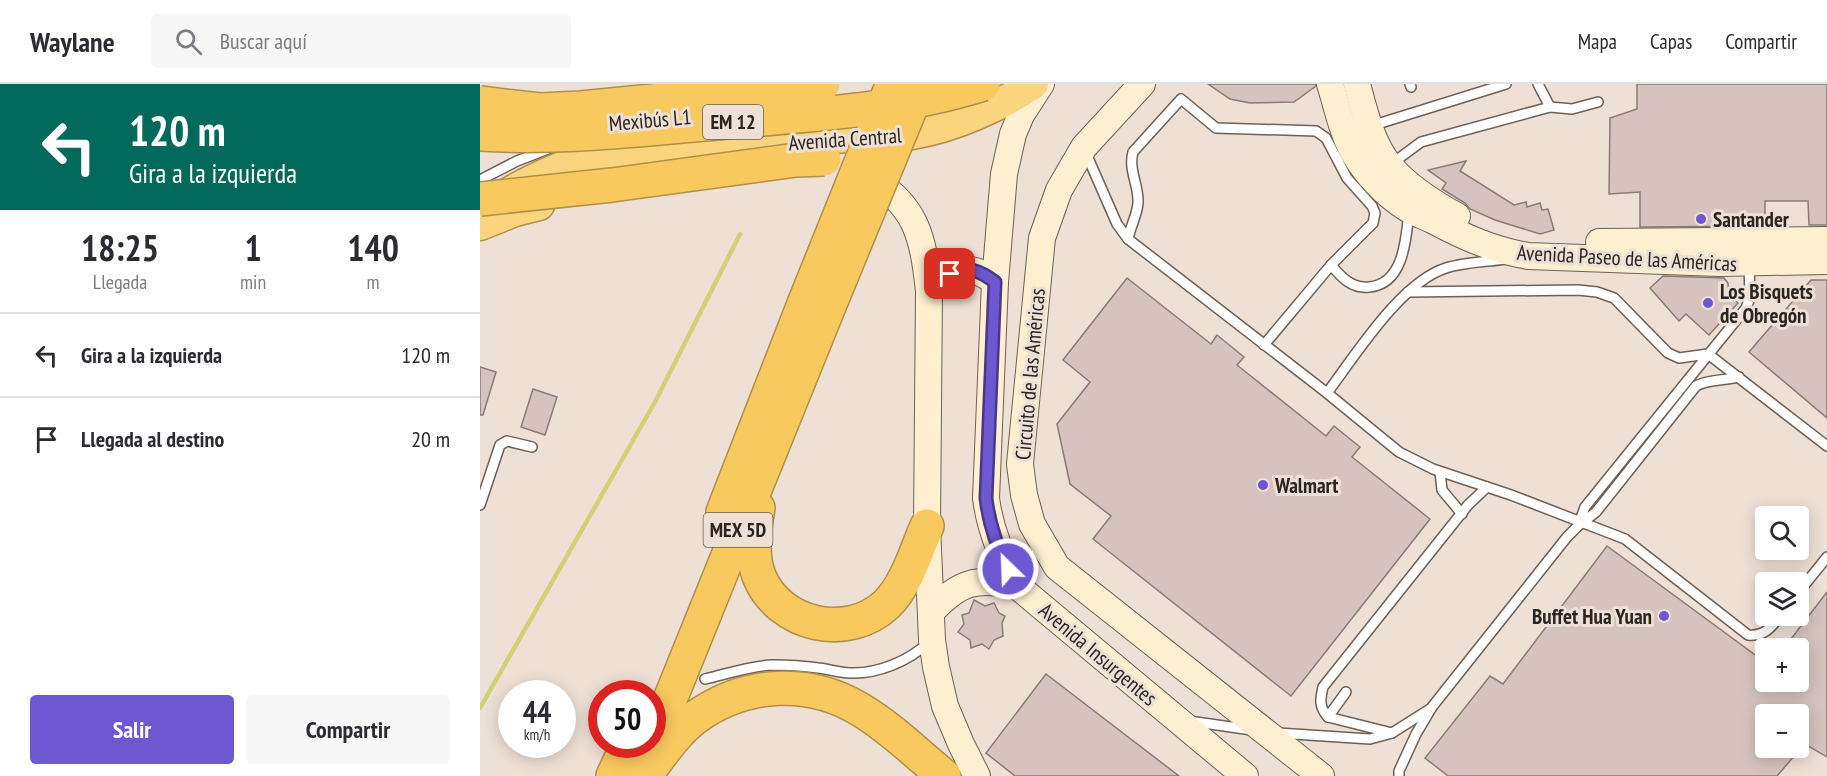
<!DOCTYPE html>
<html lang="es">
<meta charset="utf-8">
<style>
:root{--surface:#fff;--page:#f7f7f7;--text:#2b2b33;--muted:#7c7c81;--line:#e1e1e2;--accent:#6d58d2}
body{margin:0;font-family:"PT Sans Narrow",sans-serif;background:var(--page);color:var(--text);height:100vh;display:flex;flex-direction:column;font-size:22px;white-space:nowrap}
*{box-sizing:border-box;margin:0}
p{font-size:20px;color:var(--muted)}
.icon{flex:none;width:33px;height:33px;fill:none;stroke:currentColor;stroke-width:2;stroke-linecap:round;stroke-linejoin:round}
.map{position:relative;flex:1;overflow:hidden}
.sheet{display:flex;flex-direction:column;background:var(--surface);width:480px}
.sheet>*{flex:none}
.top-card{background:#00695c;color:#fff;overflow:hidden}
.controls{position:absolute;left:1275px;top:422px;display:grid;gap:12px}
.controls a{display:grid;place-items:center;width:54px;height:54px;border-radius:6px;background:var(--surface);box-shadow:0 3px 15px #0003;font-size:30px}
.speed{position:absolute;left:18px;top:596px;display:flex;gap:12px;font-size:30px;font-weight:700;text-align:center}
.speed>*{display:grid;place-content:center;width:78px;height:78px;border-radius:50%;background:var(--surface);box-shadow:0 3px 15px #0003;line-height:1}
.speed small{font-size:15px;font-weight:400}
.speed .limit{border:9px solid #d22;background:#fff;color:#111}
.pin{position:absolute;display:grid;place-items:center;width:51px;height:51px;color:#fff;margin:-26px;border-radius:12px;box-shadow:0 3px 9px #0006}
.me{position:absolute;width:66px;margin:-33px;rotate:336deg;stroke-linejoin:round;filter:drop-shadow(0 0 4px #0008)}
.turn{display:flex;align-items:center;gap:21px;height:126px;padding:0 30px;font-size:27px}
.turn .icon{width:78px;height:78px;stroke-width:2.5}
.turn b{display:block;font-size:42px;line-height:51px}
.eta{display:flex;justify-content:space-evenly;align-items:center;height:102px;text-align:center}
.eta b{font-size:36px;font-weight:600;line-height:42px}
.primary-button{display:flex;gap:12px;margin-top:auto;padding:12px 30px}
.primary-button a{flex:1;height:69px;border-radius:6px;background:var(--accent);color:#fff;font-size:24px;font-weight:600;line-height:69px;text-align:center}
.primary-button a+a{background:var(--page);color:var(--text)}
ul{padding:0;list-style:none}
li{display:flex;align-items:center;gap:18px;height:84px;padding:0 30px;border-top:2px solid var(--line)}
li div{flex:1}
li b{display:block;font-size:22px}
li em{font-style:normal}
header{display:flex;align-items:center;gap:36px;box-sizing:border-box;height:84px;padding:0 30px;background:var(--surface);border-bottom:2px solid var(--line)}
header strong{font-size:28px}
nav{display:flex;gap:33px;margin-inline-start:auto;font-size:21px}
.search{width:420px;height:54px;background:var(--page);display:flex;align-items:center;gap:15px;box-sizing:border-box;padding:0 21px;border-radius:6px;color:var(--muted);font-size:22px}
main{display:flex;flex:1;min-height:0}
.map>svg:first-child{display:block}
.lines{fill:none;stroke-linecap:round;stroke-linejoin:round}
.stream{stroke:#cfd375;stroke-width:4.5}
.building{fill:#d6c3bf;stroke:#8b7a76;stroke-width:1.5}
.service-casing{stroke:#6d6057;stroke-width:12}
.secondary-casing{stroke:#6d6057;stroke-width:28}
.trunk-casing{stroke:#b09049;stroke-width:33}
.motorway-casing{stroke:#b09049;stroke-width:36}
.service{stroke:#fff;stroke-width:9}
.secondary{stroke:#fdefcf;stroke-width:26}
.trunk{stroke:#fad47f;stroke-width:30}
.motorway{stroke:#f8c95f;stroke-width:33}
.motorway-bridge-casing{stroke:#b09049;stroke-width:36;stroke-linecap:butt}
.motorway-bridge{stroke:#f8c95f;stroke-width:33}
.route-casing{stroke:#473988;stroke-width:15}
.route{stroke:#6d58d2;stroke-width:10}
.poi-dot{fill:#6d58d2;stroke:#efe0d5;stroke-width:2}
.labels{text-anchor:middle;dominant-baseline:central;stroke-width:6;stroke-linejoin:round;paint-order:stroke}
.shield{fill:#efe0d5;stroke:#655d57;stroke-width:1.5}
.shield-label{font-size:20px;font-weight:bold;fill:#2a2521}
.street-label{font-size:21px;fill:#2a2521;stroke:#efe0d5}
.poi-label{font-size:21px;font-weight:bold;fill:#2a2521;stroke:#efe0d5;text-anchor:start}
</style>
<header>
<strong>Waylane</strong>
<div class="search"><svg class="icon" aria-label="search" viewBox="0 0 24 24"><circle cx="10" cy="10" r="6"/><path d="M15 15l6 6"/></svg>Buscar aquí</div>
<nav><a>Mapa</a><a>Capas</a><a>Compartir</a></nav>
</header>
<main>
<section class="sheet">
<div class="top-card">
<div class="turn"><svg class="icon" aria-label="left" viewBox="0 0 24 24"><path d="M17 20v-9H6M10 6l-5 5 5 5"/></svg><div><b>120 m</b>Gira a la izquierda</div></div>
</div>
<div class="eta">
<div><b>18:25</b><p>Llegada</p></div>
<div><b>1</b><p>min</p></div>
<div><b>140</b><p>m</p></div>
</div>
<ul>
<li><svg class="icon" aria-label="left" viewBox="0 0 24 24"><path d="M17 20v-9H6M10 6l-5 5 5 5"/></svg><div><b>Gira a la izquierda</b></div><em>120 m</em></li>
<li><svg class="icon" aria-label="arrive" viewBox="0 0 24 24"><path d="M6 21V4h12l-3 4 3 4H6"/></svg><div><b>Llegada al destino</b></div><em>20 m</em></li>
</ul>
<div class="primary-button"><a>Salir</a><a>Compartir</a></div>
</section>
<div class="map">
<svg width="1347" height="692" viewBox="0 0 1347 692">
<rect width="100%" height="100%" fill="#efe0d5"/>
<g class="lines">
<polyline class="stream" points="0,624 175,318 260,150"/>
</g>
<g class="building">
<polygon points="728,0 835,0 836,2 814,18 770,19 750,15"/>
<polygon points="1157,0 1347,0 1347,141 1329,141 1328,117 1285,117 1285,142 1160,143 1160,108 1129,110 1130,34 1157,25"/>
<polygon points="986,77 980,87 1034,121 1046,118 1047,123 1060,119 1062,126 1068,125 1074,146 1060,150 1015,136 990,125 985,119 962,105 966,99 948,86"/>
<polygon points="1183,192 1244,194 1248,199 1249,210 1258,219 1229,251 1206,230 1199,237 1170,204"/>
<polygon points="647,194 731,260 737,251 764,273 757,281 846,352 854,342 880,363 872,373 950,435 811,612 613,455 631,432 590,400 577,340 610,298 583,276"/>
<polygon points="1331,196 1347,196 1347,334 1269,268"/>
<polygon points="0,283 16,288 3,331 0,331"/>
<polygon points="53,305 77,313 65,351 41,343"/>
<polygon points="1127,462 1286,579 1286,597 1318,597 1318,564 1304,564 1347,508 1347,673 1318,656 1318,630 1286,630 1286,663 1322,663 1297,692 968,692 945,674 1010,592 1023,600"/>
<polygon points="494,516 505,522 514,519 519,529 525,532 522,539 523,552 514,556 509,565 502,560 491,564 490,556 478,548 484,540 482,531 489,529"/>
<polygon points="566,590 699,692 535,692 506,669"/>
</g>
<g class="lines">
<defs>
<g id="service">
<polyline points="930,0 931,3"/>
<polyline points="1058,0 1070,23 1092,25 1118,18"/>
<polyline points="891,42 1026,0"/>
<path d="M605,67L637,140L648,155L847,309L919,368L953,385L1031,411L1145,455L1268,551C1285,553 1291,543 1301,531"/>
<polyline points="910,81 941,58 1070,23"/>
<polyline points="0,96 37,77 68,65"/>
<path d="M648,155C650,143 657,132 658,119C659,101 648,86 653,68L701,15L736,44L836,47L846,54L867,94L892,122L895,129L893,139L851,181L784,261"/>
<path d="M851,181C861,193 872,205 889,203C924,200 926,155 929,128"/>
<polyline points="928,208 1098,206 1117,208 1134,214 1188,269 1199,274 1228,270 1347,362"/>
<path d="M847,309C875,272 921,198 966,184C984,178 1006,178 1025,175"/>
<polyline points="960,388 962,406 982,430"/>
<polyline points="0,421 20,361 27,357 52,363"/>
<polyline points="1098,442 1105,423 1266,224 1270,214 1269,179"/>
<polyline points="1318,509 1347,473"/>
<path d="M225,595C247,590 270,582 292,581C307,581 324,582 338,584C349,585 359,589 370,589C398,590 429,577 449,558"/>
<polyline points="848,633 866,608"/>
<polyline points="709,637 772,646"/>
<polyline points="798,649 890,655 912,649 950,625"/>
<path d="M912,649L848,633C839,623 840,616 843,603L988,421L1007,403"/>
<path d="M919,692V687L936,650L952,623L1087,453L1098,442L1116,428L1216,302C1228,295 1244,297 1259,293"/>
</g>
<g id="secondary">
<path d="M561,0L541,31L533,50L524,90L515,198L506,414C510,446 522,473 536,501L765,692"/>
<polyline points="662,0 604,63 579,106 562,154 540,380 544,411 552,440 577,483 841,692"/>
<path d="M850,0C857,22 861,45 872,66C885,89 905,111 928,125C936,130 945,132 954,137C984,153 1013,166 1048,172L1239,179L1347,177"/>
<path d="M877,0C884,27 892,60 910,82C928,103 953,119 977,132"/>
<path d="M386,92C437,120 443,153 449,207L447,442L452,556L456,583L465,622L481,660L497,692"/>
<polyline points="1119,158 1347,156"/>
<path d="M449,207C471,183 489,178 515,198"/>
<path d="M452,527C481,497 495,494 536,501"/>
</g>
<g id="trunk">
<path d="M23,112C49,97 74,84 103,76L366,53C388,53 410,54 432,50C474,43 518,23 553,0"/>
<polyline points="0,141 35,127 59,121"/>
</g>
<g id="motorway">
<path d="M278,424C274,445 271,471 279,492C299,542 368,557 407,520C427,500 436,467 447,442"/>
<polyline points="243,428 324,220"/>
<polyline points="172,660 345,232"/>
<polyline points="133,692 148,660"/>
<path d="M165,692C180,672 195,649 216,633C265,598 329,594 381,626C411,644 437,670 464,692"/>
</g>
</defs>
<use href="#service" class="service-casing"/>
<use href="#secondary" class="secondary-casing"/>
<use href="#trunk" class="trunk-casing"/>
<use href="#motorway" class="motorway-casing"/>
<use href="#service" class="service"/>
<use href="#secondary" class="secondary"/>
<use href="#trunk" class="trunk"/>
<use href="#motorway" class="motorway"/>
<defs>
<g id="motorway-bridge">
<polyline points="0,19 60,26 101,24 343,0"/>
<path d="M0,50C79,55 158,46 237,39C326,31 418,27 503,0"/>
<polyline points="0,115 132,101 316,76 344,75"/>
<polyline points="324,220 411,4"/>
<polyline points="345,232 440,1"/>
</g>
</defs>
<use href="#motorway-bridge" class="motorway-bridge-casing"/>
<use href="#motorway-bridge" class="motorway-bridge"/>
</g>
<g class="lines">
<defs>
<path id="route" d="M470,190C489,182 499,186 515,198L506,414C509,440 517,463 528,485"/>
</defs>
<use href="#route" class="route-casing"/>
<use href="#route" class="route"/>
</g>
<g class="poi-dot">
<circle cx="1221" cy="135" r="6"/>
<circle cx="1228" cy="219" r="6"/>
<circle cx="783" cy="401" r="6"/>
<circle cx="1184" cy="532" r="6"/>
</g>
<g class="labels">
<g class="shield">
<rect x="223" y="21" width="60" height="34" rx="4.5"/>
<rect x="223.5" y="429" width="69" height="34" rx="4.5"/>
</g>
<g class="shield-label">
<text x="253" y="38">EM 12</text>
<text x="258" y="446">MEX 5D</text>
</g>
<g class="street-label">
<text transform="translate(170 36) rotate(-5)">Mexibús L1</text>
<text transform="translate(365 55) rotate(-4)">Avenida Central</text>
<text transform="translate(1147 174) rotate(3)">Avenida Paseo de las Américas</text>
<text transform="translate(550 290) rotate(-85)">Circuito de las Américas</text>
<text transform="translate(618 570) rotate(40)">Avenida Insurgentes</text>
</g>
<g class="poi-label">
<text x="1233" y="135">Santander</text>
<text x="1240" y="207">Los Bisquets<tspan x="1240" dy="24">de Obregón</tspan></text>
<text x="795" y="401">Walmart</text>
<text x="1172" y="532" text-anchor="end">Buffet Hua Yuan</text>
</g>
</g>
</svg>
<div class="controls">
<a><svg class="icon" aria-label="search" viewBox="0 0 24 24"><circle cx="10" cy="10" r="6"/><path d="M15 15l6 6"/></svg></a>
<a><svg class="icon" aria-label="layers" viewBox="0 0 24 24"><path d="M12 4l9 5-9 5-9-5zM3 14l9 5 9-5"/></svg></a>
<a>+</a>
<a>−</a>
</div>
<div class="speed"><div>44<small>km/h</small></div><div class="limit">50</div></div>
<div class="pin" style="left:470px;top:190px;background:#d93025"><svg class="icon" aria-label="arrive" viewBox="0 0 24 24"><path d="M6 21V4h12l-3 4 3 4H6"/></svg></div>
<svg class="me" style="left:528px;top:485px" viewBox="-20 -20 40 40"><circle r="17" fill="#6d58d2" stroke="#fff" stroke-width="3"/><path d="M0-11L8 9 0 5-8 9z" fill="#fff"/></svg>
</div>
</main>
